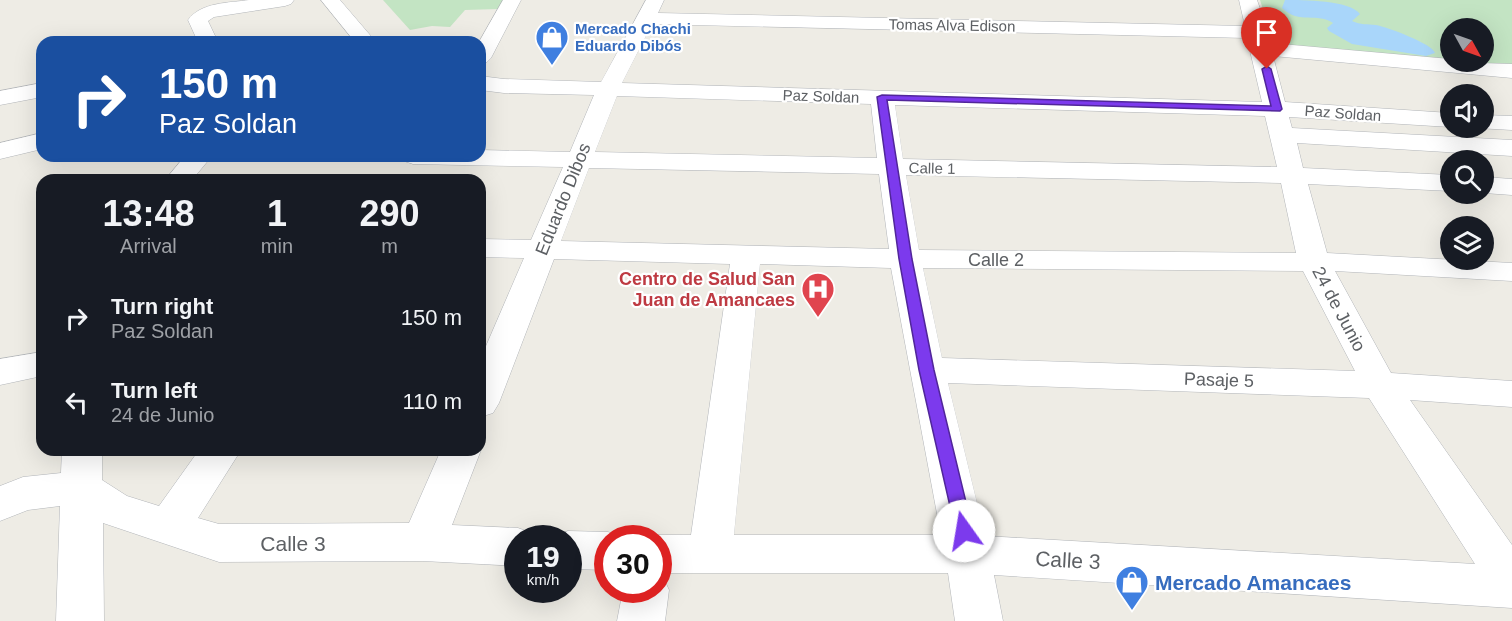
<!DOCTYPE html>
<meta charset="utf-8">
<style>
:root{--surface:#171b24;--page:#242831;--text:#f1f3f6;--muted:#9ea1a6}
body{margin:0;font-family:Helvetica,sans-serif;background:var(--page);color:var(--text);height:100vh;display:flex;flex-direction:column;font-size:22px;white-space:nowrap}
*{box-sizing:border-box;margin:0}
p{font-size:20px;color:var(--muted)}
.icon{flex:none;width:33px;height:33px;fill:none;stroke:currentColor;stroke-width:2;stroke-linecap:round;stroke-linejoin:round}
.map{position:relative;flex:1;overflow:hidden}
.sheet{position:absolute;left:36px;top:174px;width:450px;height:282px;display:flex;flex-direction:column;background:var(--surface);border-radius:18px;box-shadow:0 6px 24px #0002}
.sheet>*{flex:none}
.guide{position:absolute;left:36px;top:36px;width:450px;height:126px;border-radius:18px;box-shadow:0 6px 24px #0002;background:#1a4fa0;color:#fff;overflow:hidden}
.needle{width:39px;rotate:130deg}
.controls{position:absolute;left:1440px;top:18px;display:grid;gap:12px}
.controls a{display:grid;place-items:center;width:54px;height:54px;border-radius:50%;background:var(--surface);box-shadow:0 6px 24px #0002;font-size:30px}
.speed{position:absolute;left:504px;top:525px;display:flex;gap:12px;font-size:30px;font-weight:700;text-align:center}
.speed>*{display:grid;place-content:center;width:78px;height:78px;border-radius:50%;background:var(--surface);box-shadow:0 6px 24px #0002;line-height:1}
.speed small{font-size:15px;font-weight:400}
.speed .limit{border:9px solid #d22;background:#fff;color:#111}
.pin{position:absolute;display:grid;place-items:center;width:51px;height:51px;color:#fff;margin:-62px -26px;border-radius:50% 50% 50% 0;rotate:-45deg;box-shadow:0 0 6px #0007}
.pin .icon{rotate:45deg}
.me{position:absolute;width:66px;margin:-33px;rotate:347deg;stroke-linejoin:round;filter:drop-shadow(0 0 4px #0008)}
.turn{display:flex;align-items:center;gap:21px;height:126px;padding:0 24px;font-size:27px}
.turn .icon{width:78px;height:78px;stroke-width:2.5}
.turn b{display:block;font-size:42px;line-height:51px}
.eta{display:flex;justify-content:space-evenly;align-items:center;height:102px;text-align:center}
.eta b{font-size:36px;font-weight:700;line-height:42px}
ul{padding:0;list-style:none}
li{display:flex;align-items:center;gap:18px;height:84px;padding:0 24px}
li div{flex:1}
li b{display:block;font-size:22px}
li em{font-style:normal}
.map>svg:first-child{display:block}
.green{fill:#c3e4c3;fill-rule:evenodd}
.water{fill:#a9d6fa}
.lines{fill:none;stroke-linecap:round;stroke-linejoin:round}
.minor-casing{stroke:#b2b5b9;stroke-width:1}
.minor{fill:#fff;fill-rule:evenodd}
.route{fill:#7c3aed;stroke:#51269a;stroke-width:1.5}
.labels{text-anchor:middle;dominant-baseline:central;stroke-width:4.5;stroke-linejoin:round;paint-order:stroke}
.far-street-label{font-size:15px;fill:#5d6064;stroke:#fff}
.far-shop-label{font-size:15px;font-weight:bold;fill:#366cbe;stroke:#fff;text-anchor:start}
.street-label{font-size:18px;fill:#5d6064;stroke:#fff}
.health-label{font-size:18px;font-weight:bold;fill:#be3a42;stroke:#fff;text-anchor:end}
.near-street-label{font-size:21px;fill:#5d6064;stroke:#fff}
.near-shop-label{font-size:21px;font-weight:bold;fill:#366cbe;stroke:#fff;text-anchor:start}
</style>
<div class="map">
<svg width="1512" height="621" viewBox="0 0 1512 621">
<rect width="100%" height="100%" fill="#eeece5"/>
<g class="green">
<polygon points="383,0 506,0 499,9 465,10 450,27 432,26 410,30"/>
<path d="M1260,0H1512V68L1275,47ZM1450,28H1484V62H1450Z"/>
</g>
<path class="water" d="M1285,0C1303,0 1350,0 1360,14L1352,21C1361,25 1367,24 1376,25C1387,27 1433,44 1435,53L1426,56L1352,44L1329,31L1327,28L1333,23C1318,12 1299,25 1282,8Z"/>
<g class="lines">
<defs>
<g id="minor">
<path d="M249,0H294L291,4L285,6L214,17L208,21L218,42H198L188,20C201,2 229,3 249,0Z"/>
<polygon points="321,0 340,0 376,42 355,42"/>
<polygon points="503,0 521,0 491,58 487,62 480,64 479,42"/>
<path d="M646,0H664L658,13L1245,26L1239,0H1257L1268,32L1269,43L1450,59V62L1512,64V78L1273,56L1285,102L1450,113V127L1289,117L1292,128L1512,140V156L1297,143L1303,168L1450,175V191L1308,184L1327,253L1512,263V281L1335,271L1391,373L1512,381V407L1410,400L1512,545V608L994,575L1003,621H955L948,573H658V538H647L658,535H691L730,264L554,259L499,403L493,413L480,417V360L524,258L480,257V239L531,240L563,167L413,164L404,161L400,156H480V150L570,152L594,95L504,93L480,90V76L504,79L601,82ZM652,24L1247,38L1262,102L622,83ZM617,96L871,104L877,158L595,152ZM895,105L1265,116L1277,167L903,159ZM589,168L879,174L889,249L561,241ZM906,175L1281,183L1296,253L919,250ZM760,264L891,268L941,535H734ZM923,268L1303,271L1355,371L942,358ZM948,383L1369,398L1475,564L985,536Z"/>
<polygon points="42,83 42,97 0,105 0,91"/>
<polygon points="1484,115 1512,116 1512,130 1477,128 1484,128"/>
<polygon points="42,133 42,149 0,159 0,143"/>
<polygon points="185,156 212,156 192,180 165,180"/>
<polygon points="1484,177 1512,179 1512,195 1484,193"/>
<polygon points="42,352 42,376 0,385 0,359"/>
<polygon points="480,449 481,450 452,525 518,528 534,534 536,538 518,538 518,566 423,561 219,562 103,523 104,621 56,621 60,506 28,510 0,521 0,486 23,477 61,473 62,450 102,450 102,480 127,496 159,506 199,450 241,450 198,518 219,524 409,523 441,450"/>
<polygon points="568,531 608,532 624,538 608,538 608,570 568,569 568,538 551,538"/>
<polygon points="658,574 662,575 669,590 665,621 617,621 623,590 658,590"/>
</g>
</defs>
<use href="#minor" class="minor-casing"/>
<use href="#minor" class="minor"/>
</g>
<polygon class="route" points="1267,66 1271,69 1282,109 1280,111 887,100 912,259 934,370 973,531 970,537 964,539 957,537 919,370 899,259 877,97 882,95 1271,106 1262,69"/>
<defs>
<symbol id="shop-pin" viewBox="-11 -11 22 30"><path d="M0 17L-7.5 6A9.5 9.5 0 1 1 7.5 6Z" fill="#3f7fe0" stroke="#fff"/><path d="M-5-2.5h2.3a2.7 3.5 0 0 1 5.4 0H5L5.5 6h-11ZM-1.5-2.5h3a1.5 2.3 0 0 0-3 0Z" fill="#fff"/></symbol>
<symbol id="hospital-pin" viewBox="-11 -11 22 30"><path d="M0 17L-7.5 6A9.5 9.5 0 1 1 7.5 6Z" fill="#e0444e" stroke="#fff"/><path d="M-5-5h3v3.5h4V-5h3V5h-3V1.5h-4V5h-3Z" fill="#fff"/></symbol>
</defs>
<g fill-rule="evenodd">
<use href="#shop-pin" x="533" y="18" width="38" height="52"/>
<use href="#hospital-pin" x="799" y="270" width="38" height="52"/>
<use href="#shop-pin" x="1113" y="563" width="38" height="52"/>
</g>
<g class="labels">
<g class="far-street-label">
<text transform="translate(952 25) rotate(1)">Tomas Alva Edison</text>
<text transform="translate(821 96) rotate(2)">Paz Soldan</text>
<text transform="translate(1343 113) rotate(4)">Paz Soldan</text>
<text transform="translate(932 168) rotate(1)">Calle 1</text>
</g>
<g class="far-shop-label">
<text x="575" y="28">Mercado Chachi<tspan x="575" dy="17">Eduardo Dibós</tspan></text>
</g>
<g class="street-label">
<text transform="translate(563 199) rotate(-68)">Eduardo Dibos</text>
<text x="996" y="260">Calle 2</text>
<text transform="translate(1339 309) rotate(62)">24 de Junio</text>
<text transform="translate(1219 380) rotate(2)">Pasaje 5</text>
</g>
<g class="health-label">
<text x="795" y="279">Centro de Salud San<tspan x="795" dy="21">Juan de Amancaes</tspan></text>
</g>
<g class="near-street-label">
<text x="293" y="543">Calle 3</text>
<text transform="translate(1068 560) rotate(3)">Calle 3</text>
</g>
<g class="near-shop-label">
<text x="1155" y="582">Mercado Amancaes</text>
</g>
</g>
</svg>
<div class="controls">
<a><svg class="needle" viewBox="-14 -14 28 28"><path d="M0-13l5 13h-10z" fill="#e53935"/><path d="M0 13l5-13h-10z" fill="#9ea1a6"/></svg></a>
<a><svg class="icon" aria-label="sound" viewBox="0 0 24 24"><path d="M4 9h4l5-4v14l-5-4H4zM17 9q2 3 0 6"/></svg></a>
<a><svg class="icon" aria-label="search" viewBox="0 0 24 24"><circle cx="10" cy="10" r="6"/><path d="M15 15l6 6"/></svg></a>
<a><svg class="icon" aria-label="layers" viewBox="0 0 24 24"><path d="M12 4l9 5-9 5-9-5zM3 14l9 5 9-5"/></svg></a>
</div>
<div class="speed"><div>19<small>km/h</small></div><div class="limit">30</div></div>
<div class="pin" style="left:1267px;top:69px;background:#d93025"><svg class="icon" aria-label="arrive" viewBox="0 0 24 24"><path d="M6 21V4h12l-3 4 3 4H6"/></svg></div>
<svg class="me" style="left:964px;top:531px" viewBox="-20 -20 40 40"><circle r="19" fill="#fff"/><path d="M0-13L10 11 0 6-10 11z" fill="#7c3aed"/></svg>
<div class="guide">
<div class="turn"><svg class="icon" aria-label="right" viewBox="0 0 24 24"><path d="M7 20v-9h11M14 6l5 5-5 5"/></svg><div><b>150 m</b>Paz Soldan</div></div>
</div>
<section class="sheet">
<div class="eta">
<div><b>13:48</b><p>Arrival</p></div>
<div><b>1</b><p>min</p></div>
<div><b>290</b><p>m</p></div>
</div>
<ul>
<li><svg class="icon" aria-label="right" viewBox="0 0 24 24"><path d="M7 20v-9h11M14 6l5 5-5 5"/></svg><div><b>Turn right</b><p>Paz Soldan</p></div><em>150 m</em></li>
<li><svg class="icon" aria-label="left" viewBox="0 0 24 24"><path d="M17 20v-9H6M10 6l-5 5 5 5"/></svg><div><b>Turn left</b><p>24 de Junio</p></div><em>110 m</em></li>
</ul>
</section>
</div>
